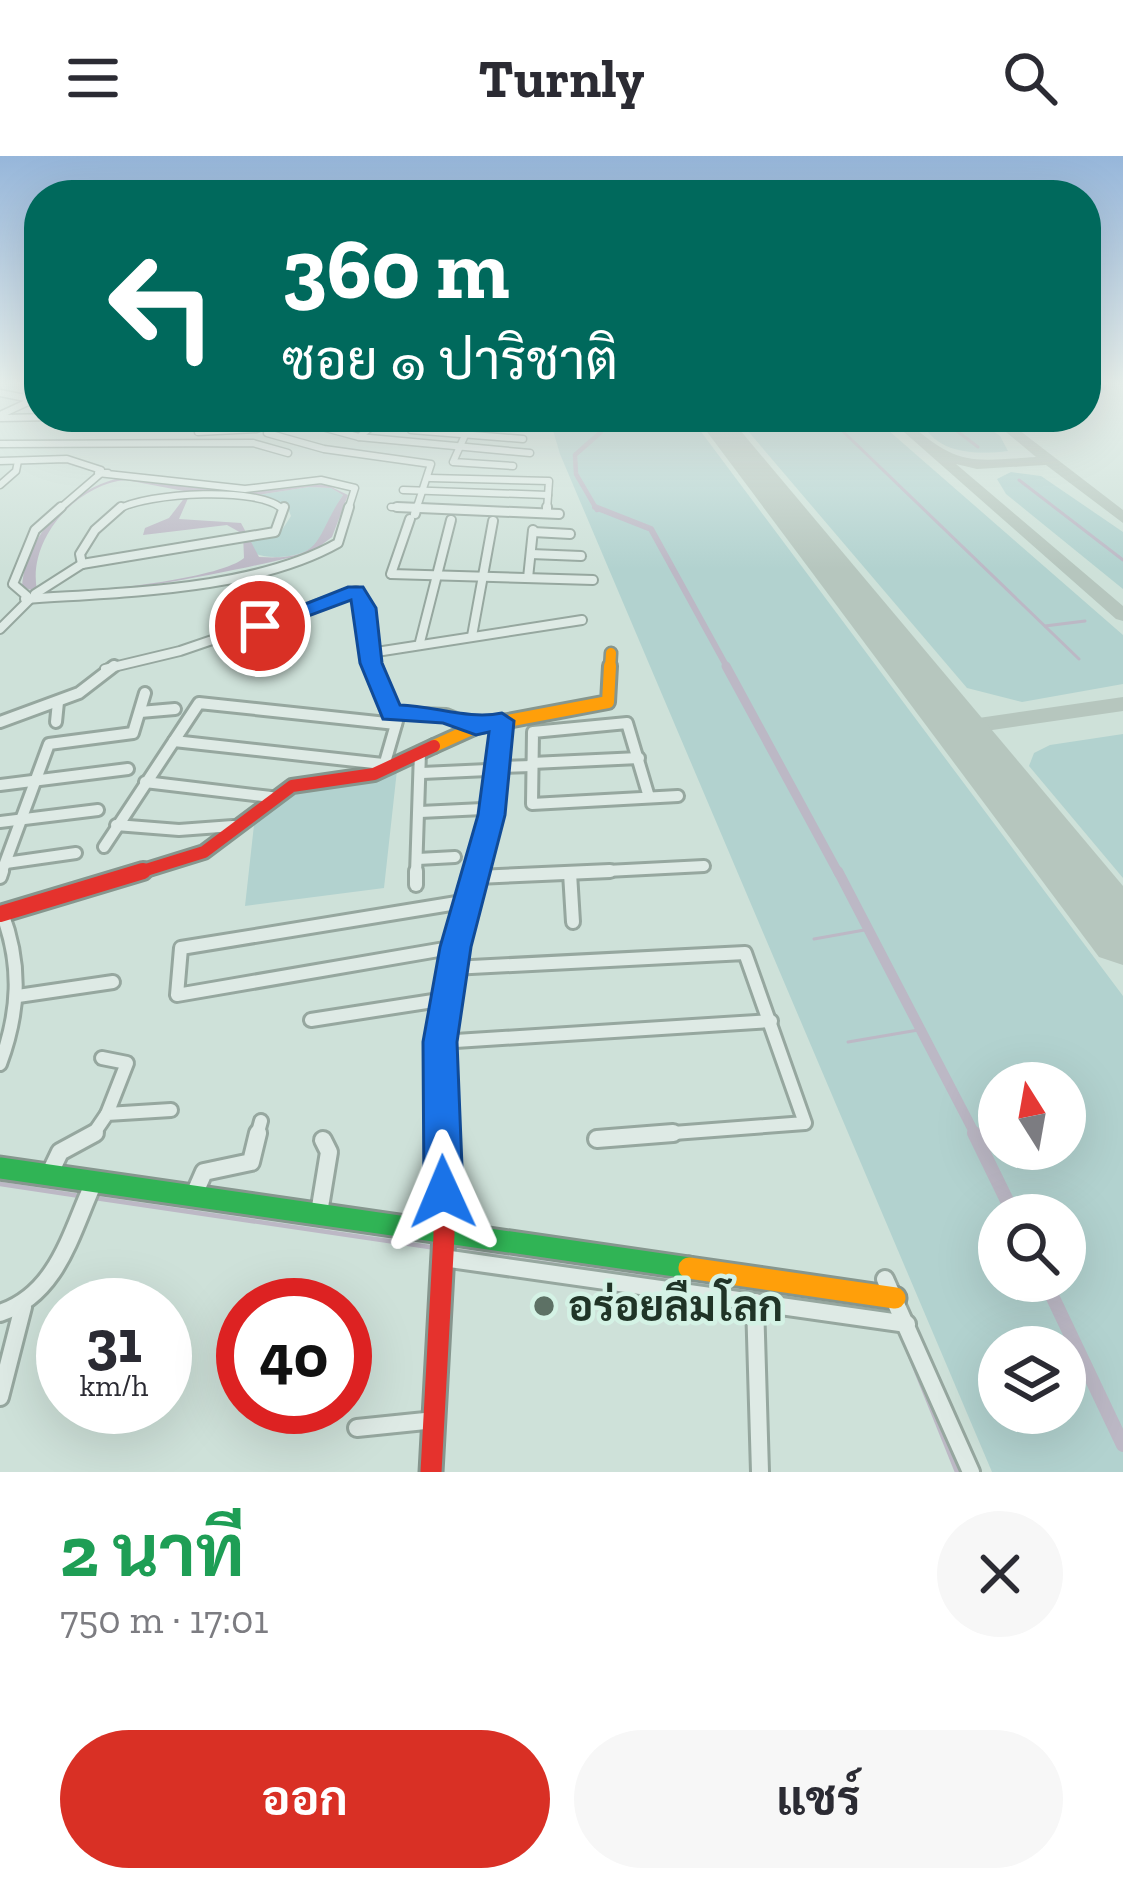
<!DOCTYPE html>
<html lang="th">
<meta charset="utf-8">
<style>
:root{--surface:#fff;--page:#f7f7f7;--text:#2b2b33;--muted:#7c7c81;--accent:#d93025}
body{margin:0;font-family:"Zilla Slab",Sarabun,serif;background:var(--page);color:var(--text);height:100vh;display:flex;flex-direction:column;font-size:45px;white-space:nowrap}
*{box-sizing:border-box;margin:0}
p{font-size:39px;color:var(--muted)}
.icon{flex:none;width:66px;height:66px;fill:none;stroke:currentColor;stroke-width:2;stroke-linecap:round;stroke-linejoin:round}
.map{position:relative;height:1316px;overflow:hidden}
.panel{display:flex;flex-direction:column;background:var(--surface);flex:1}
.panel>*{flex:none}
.banner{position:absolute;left:24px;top:24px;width:1077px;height:252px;border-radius:48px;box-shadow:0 12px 48px #0002;background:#00695c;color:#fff;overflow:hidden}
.needle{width:78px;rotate:349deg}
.fabs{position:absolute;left:978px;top:906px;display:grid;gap:24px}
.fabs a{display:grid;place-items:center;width:108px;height:108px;border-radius:50%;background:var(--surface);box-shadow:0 12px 48px #0002;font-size:60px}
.speed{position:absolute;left:36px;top:1122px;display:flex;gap:24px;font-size:60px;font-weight:700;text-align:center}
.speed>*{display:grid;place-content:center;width:156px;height:156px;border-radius:50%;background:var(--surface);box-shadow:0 12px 48px #0002;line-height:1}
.speed small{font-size:30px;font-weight:400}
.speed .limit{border:18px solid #d22;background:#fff;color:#111}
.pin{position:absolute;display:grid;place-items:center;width:102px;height:102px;color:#fff;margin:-51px;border:6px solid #fff;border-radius:50%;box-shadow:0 3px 12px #0007}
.me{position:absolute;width:132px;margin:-66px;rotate:359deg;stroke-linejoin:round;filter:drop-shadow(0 0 9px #0008)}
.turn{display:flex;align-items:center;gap:42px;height:252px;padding:0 60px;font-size:54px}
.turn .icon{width:156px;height:156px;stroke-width:2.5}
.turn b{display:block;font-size:84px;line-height:102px}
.round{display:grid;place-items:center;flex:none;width:126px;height:126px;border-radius:63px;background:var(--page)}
.summary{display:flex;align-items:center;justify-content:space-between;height:204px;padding:0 60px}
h1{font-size:72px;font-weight:700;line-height:90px;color:#1e9e55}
.cta{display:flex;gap:24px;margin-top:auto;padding:24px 60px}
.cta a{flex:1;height:138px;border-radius:72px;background:var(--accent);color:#fff;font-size:48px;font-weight:700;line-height:138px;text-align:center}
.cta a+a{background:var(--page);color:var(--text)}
header{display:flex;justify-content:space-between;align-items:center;height:156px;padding:0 60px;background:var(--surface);font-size:54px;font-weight:700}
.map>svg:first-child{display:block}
.green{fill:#b2d2cf;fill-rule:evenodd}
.water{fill:#bcb8c5;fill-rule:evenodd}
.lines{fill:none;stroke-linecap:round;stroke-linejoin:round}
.stream-far1{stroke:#bcb8c5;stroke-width:3}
.stream{stroke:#bcb8c5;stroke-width:4.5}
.canal-far4{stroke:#bcb8c5;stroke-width:4.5}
.canal-far3{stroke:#bcb8c5;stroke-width:6}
.canal-far2{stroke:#bcb8c5;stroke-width:9}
.canal-far1{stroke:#bcb8c5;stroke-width:10}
.canal{stroke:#bcb8c5;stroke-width:14}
.taxiway{fill:#b6c6be;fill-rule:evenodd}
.runway{fill:#b6c6be;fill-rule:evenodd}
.street-far4-casing{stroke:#96a79f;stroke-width:9}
.street-far3-casing{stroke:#96a79f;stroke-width:12}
.street-far2-casing{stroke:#96a79f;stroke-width:16}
.street-far1-casing{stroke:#96a79f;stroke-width:18}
.street-casing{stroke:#96a79f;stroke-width:22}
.fast-casing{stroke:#86968e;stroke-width:27}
.slow-far2-casing{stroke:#86968e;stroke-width:15}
.slow-far1-casing{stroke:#86968e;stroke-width:18}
.slow-casing{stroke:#86968e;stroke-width:27}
.jam-far2-casing{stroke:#86968e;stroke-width:18}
.jam-far1-casing{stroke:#86968e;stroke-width:22}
.jam-casing{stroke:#86968e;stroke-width:27}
.street-far4{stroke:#deeae5;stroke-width:6}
.street-far3{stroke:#deeae5;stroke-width:8}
.street-far2{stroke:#deeae5;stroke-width:10}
.street-far1{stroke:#deeae5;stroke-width:12}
.street{stroke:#deeae5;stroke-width:16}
.fast{stroke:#30b455;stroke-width:21}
.slow-far2{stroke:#ff9f0a;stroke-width:10}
.slow-far1{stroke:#ff9f0a;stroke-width:12}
.slow{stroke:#ff9f0a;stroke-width:21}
.jam-far2{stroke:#e5322d;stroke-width:12}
.jam-far1{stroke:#e5322d;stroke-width:16}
.jam{stroke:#e5322d;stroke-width:21}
.wall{fill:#96a99d}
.route{fill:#1a73e8;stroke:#114b97;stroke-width:3}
.poi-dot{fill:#5d7165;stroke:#d4f2e5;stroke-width:4.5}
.labels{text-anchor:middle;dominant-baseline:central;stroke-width:9;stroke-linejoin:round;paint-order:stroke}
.near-poi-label{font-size:42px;font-weight:bold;fill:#203427;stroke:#d4f2e5;text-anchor:start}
</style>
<header><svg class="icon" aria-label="menu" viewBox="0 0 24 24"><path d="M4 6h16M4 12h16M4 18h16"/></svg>Turnly<svg class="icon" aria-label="search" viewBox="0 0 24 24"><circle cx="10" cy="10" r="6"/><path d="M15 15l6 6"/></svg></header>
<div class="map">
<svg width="1123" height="1316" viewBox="0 0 1123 1316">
<rect width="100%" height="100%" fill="#cee1d9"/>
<g class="green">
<path d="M549,261H690L1123,840V1316H992L560,298ZM999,927H1065V993H999ZM999,1059H1065V1125H999ZM999,1191H1065V1257H999Z"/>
<polygon points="736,261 873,261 1123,479 1123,528 1022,546 967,532"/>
<path d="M972,261L1000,280L1008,295C974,299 934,298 920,262Z"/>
<polygon points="1011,316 1041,320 1123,376 1123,433 1006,338 997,323"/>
<path d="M309,331L331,332L343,339C333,353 332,370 323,383C311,401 268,406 252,396L247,385L280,377L291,360L286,347L251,340Z"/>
<polygon points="1123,578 1123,722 1029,610 1034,597 1050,589"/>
<path d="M397,614L384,732L245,750L255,660C311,621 336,634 397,614Z"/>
</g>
<path class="water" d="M129,320L254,336L325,328L348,339L332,381L312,396C264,409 57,455 22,430C27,375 76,328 129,320ZM126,324L189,336L169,362L145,372L143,379L227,369L243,378L244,402C219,424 71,440 37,434C27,384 76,328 126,324ZM309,331L331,332L343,339C314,381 326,405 259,401L241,367L179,363L189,340H251Z"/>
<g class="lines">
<g class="stream-far1">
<polyline points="828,261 1079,503"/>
<polyline points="945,266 978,291"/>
<polyline points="1019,324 1123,404"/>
<polyline points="1045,470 1085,465"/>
<polyline points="814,783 870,773"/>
<polyline points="848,886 924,873"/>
</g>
<g class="stream">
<polyline points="0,1028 80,1040"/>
<polyline points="95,1042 436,1092"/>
<polyline points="452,1094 883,1156"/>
<polyline points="908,1195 957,1316"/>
</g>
<polyline class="canal-far4" points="592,261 601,276 575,299 576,318 597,354"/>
<polyline class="canal-far3" points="595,351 651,373 728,513"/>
<polyline class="canal-far2" points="726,510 839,718"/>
<polyline class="canal-far1" points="838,715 976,980"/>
<g class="canal">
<polyline points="974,977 1014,1059"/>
<polyline points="1045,1125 1123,1289"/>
</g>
<g class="taxiway">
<path d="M887,261H901C958,309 963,306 1036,301L988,261H1002L1123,354V367L1046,309L977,313L956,308L1123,450V465L1116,463Z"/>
<polygon points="1123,541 1123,555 958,579 947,572 958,565"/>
</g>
<polygon class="runway" points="696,261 729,261 1123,730 1123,809 1099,801"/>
<defs>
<g id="street-far4">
<polyline points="0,237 25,242"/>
<polyline points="0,259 39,241"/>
<polyline points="83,261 86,270"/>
<polyline points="150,261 117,268 165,267"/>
<polyline points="212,261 244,270"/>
<polyline points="285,261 359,281 530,297"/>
<polyline points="0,262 55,261"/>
<polyline points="429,265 523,270"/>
<polyline points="470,268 453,306 513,310"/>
<polyline points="411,274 523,283"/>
<polyline points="198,276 257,273 282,261"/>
<polyline points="267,277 324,293 431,308 416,354"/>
<polyline points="359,281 377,266"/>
<polyline points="0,288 253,287 288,297"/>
<polyline points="0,305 67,303 101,314"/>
<polyline points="108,317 98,317 245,333 321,324 355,332 348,354"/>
<polyline points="430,322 549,325 547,354"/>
<polyline points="0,329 16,315 18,305"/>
<polyline points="403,334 548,339"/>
<polyline points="391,351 469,354"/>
<polyline points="58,354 100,318"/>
<path d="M117,354C146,336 263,330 283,354"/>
</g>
<g id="street-far3">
<polyline points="397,351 559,358"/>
<polyline points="547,356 547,351"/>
<polyline points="415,358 417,351"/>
<polyline points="410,363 391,418 593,424"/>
<polyline points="533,376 570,378"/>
<polyline points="531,398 581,400"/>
<polyline points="82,408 80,398 95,374 121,351"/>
<polyline points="82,408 275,376 284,351"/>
<polyline points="528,422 533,374"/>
<polyline points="35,438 82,408"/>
<polyline points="27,440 13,428 35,374 61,351"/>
<path d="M36,442L25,443C122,436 253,435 338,387L349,351"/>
<polyline points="0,473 29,444"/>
<polyline points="472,480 493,365"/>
<polyline points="420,486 451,364"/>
<polyline points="370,497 582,464"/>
<polyline points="105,513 180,495 356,435 377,513"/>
</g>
<g id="street-far2">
<polyline points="376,510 391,557 446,559 476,571"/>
<polyline points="140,556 175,553"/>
<polyline points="0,566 79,537 114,510"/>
<polyline points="56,566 58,546"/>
<polyline points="174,585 383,608"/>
<polyline points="532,607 639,602"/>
<polyline points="384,610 397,565"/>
<polyline points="497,611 532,610"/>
<polyline points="422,617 488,614"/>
<polyline points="145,626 271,641"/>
<polyline points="0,629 128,613"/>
<polyline points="649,641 627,567 533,576 532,648 678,640"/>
<polyline points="420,656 483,653"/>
<polyline points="0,666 98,654"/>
<polyline points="116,669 179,674 233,670"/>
<polyline points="104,691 199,547 396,568"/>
<polyline points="418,703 455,701"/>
<polyline points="6,707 76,697"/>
<polyline points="1,718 49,588 133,577 145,537"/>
<polyline points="416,718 420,596"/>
<polyline points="548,718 704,710"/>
</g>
<g id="street-far1">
<polyline points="570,717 573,766"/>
<polyline points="0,721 2,715"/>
<polyline points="477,721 610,715"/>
<polyline points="416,729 416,715"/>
<polyline points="456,791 177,839 181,792 469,745"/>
<polyline points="452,812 745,797 805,967 634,980"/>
<polyline points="18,840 113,826"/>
<polyline points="311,864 446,843"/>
<polyline points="440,886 771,865"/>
<polyline points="102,902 127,907 107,958"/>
<path d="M0,908C19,857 22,809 2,757"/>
<polyline points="92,980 107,958 171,954"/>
<polyline points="257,980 261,965"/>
</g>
<g id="street">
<polyline points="597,983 673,977"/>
<polyline points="49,1019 60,996 95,977"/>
<polyline points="193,1041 204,1016 251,1006 258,977"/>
<polyline points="319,1057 329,996 323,984"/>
<polyline points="443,1102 907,1168"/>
<polyline points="885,1123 971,1316"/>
<polyline points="755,1146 760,1316"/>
<path d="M0,1157C58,1138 71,1076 94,1026"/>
<polyline points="0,1241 23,1151"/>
<polyline points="357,1272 435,1264"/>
</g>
<polyline id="fast" points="0,1012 689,1112"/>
<polyline id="slow-far2" points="610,513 611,497"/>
<polyline id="slow-far1" points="434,590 476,571 608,546 610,510"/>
<polyline id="slow" points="689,1112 895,1142"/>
<g id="jam-far2">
<polyline points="133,718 204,696 292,630 374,618 434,590"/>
<polyline points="476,718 492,659 502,565"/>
</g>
<g id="jam-far1">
<polyline points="0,758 143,715"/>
<path d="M442,980C440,878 450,813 477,715"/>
</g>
<polyline id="jam" points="431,1316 444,1079 442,977"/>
</defs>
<use href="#street-far4" class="street-far4-casing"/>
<use href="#street-far3" class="street-far3-casing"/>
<use href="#street-far2" class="street-far2-casing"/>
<use href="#street-far1" class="street-far1-casing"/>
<use href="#street" class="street-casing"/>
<use href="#fast" class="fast-casing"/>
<use href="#slow-far2" class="slow-far2-casing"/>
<use href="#slow-far1" class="slow-far1-casing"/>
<use href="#slow" class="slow-casing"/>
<use href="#jam-far2" class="jam-far2-casing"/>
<use href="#jam-far1" class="jam-far1-casing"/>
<use href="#jam" class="jam-casing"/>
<use href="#street-far4" class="street-far4"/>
<use href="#street-far3" class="street-far3"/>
<use href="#street-far2" class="street-far2"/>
<use href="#street-far1" class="street-far1"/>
<use href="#street" class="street"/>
<use href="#fast" class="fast"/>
<use href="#slow-far2" class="slow-far2"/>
<use href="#slow-far1" class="slow-far1"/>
<use href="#slow" class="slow"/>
<use href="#jam-far2" class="jam-far2"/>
<use href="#jam-far1" class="jam-far1"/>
<use href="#jam" class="jam"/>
</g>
<polygon class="wall" points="1086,229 1107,229 1105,234 1086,235"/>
<linearGradient id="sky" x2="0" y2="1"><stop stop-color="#96b6da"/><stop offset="0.55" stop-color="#e9f2ee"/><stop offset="1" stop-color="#e9f2ee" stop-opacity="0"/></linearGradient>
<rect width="1123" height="413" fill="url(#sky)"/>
<path class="route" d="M348,431H363L376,452L382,507L400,549C435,550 469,564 502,557L514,565L505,659L471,791L457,886L463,1036L457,1050L443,1056L430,1050L424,1036L423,886L440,791L478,659L489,576L476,579L443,567L383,563L360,507L351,444L268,475L250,470Z"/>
<circle class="poi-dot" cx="544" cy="1150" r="12"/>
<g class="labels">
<g class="near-poi-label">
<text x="568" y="1150">อร่อยลืมโลก</text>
</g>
</g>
</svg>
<div class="fabs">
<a><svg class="needle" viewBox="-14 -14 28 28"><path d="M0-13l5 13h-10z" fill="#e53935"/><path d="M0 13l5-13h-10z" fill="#7c7c81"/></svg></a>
<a><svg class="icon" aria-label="search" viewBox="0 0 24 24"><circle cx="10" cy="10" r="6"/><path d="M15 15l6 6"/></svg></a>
<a><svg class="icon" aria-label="layers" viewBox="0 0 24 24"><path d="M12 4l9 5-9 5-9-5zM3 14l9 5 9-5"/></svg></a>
</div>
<div class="speed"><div>31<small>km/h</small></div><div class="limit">40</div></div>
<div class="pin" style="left:260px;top:470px;background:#d93025"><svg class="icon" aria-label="arrive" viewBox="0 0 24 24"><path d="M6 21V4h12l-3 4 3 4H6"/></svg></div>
<svg class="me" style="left:443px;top:1036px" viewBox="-20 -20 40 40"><path d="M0-17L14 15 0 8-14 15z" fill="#1a73e8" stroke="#fff" stroke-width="4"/></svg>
<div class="banner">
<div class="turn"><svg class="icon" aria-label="left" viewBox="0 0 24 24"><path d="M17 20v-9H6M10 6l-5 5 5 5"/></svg><div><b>360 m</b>ซอย ๑ ปาริชาติ</div></div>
</div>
</div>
<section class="panel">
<div class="summary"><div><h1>2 นาที</h1><p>750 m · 17:01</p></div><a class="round"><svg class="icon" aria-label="close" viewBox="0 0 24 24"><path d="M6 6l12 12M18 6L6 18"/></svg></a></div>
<div class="cta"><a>ออก</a><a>แชร์</a></div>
</section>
